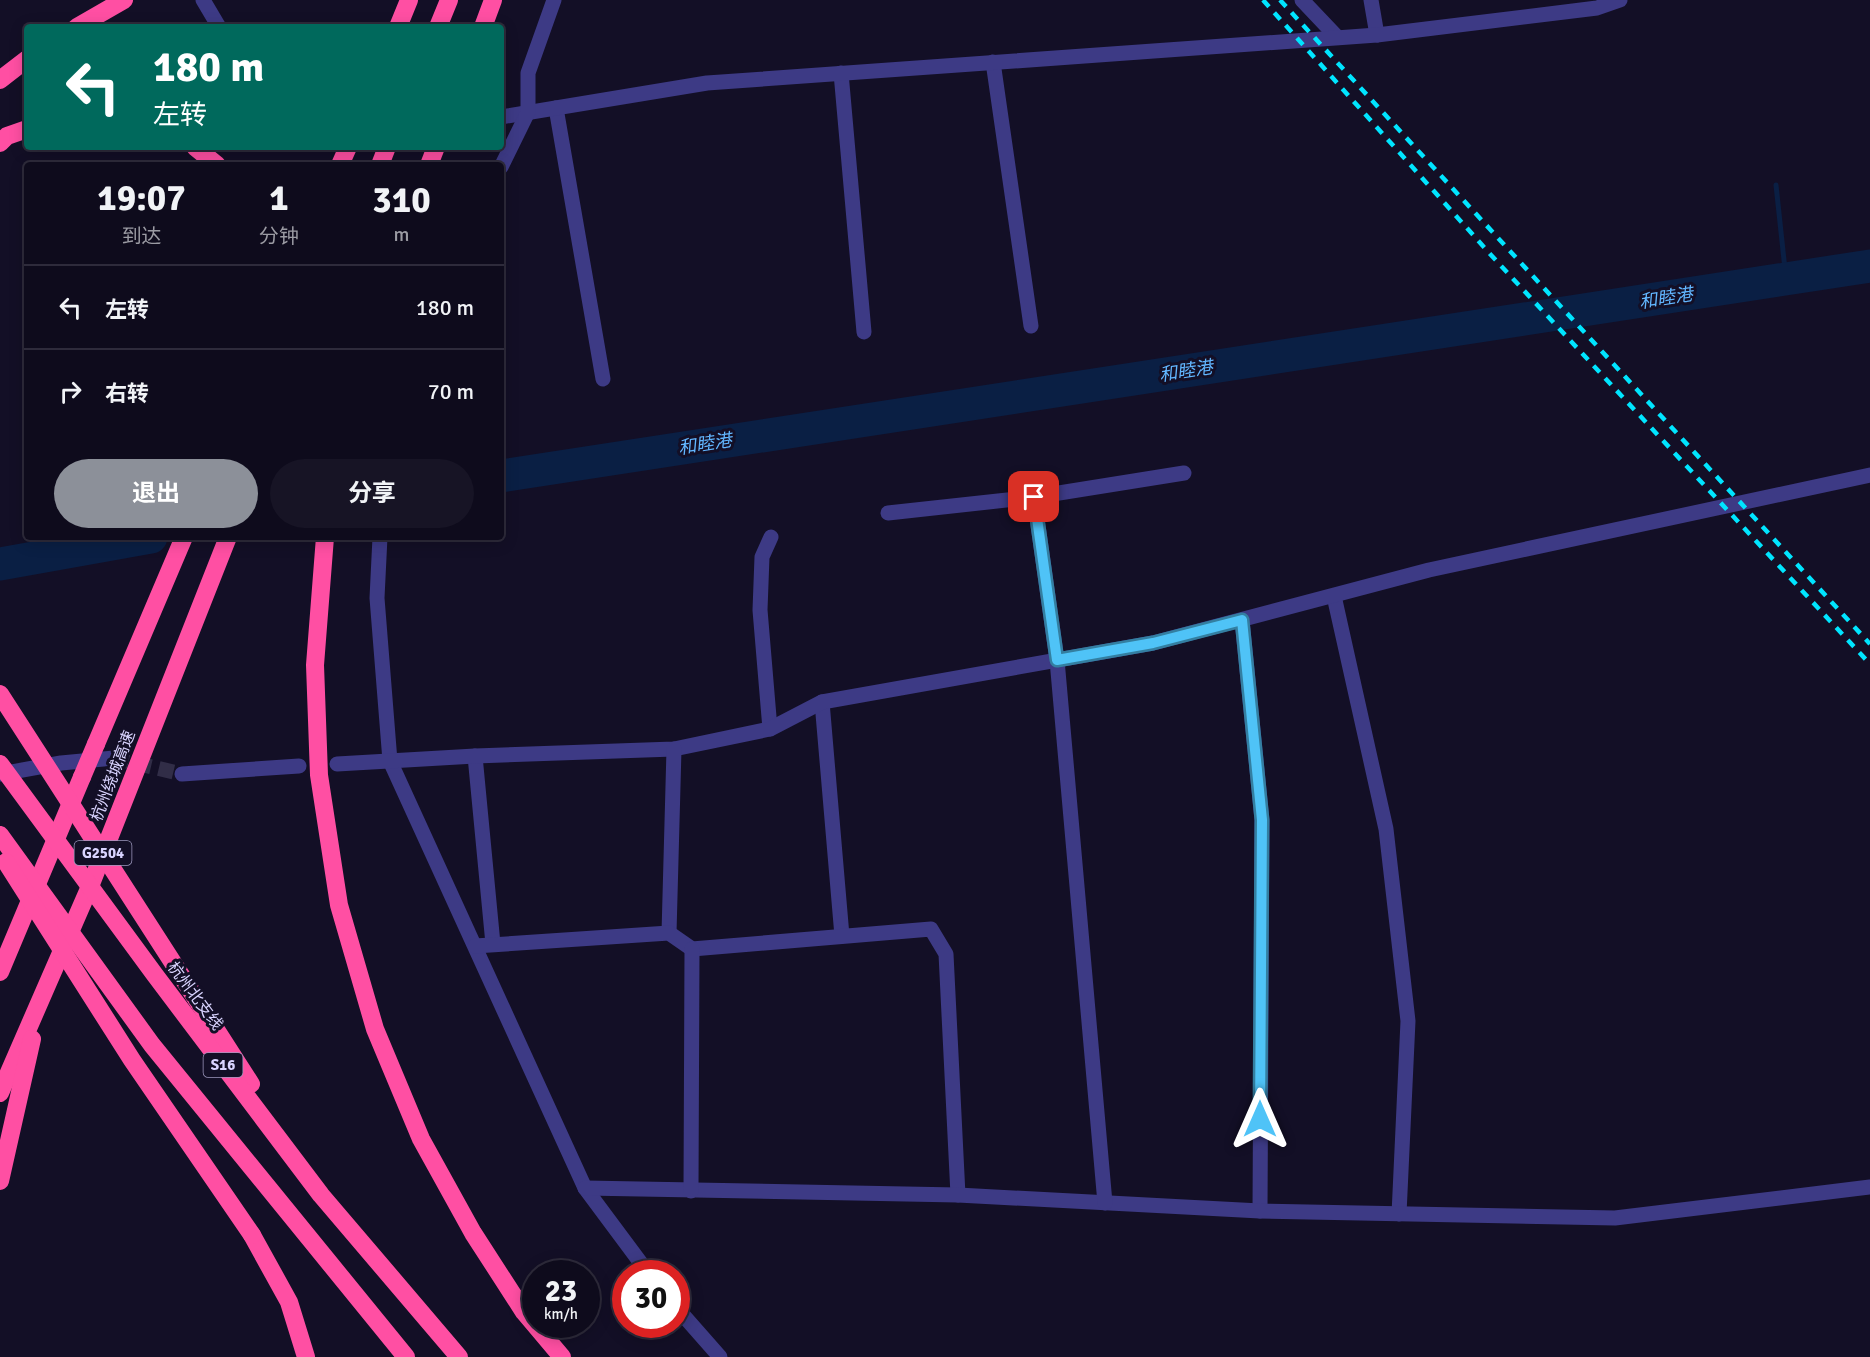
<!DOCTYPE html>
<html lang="zh">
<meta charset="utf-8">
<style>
:root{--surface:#0e0b1c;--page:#171425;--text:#f1f3f6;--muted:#9b9ba3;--line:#2e2b3b;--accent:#8c9099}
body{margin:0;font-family:Signika,"Noto Sans SC",sans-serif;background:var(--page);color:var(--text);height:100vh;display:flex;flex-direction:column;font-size:22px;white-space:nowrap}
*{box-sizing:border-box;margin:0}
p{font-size:20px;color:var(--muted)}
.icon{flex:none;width:33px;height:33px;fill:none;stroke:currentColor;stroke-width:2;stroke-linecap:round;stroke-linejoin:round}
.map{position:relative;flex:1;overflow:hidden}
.sheet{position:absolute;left:24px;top:162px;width:480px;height:378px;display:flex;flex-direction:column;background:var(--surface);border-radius:6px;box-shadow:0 3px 15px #0003,0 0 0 2px var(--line)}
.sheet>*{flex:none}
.guide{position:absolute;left:24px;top:24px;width:480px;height:126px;border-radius:6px;box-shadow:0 3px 15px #0003,0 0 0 2px var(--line);background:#00695c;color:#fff;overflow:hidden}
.speed{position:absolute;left:522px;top:1260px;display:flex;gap:12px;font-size:30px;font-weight:700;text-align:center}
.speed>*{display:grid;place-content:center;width:78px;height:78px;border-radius:50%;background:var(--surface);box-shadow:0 3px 15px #0003,0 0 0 2px var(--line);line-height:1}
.speed small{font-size:15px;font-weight:400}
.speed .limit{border:9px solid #d22;background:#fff;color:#111}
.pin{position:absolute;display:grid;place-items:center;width:51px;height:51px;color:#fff;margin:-26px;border-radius:12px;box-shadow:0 3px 9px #0006}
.me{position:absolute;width:66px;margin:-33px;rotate:0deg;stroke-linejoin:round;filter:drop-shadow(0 0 4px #0008)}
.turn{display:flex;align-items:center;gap:21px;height:126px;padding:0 30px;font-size:27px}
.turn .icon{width:78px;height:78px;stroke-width:2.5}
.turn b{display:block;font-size:42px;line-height:51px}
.eta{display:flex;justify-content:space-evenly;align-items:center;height:102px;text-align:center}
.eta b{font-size:36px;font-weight:700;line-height:42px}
.primary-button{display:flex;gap:12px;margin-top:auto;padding:12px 30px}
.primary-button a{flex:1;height:69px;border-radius:36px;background:var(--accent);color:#fff;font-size:24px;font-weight:700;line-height:69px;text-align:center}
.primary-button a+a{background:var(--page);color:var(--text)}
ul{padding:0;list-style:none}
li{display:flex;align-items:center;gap:18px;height:84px;padding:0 30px;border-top:2px solid var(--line)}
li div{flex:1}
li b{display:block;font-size:22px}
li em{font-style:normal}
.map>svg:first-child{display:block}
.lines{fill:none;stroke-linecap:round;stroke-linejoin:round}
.stream{stroke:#0a1f44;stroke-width:5}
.river{stroke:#0a1f44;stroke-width:33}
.minor-tunnel{stroke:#312d47;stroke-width:15;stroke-dasharray:15 8;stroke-linecap:butt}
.minor{stroke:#3d3a85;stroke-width:15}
.motorway{stroke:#ff4fa3;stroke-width:18}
.rail{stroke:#00e5ff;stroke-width:4.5;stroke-dasharray:9 8;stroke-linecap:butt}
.motorway-bridge{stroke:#ff4fa3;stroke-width:18}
.route-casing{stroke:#337fa1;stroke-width:15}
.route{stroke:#4fc3f7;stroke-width:10}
.labels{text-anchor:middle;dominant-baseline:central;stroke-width:6;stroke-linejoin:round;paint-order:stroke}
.shield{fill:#130f26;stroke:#9e99be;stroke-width:1.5}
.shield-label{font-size:15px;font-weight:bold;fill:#d9d4ff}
.street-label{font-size:16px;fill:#d9d4ff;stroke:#130f26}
.water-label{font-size:18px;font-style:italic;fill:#62b6ff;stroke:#130f26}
</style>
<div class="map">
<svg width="1870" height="1357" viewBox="0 0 1870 1357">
<rect width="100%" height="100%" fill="#130f26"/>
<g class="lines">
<polyline class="stream" points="1776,185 1786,279"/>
<g class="river">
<polyline points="501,476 1870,266"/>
<polyline points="0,564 151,537"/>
</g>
<polyline class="minor-tunnel" points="114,758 182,774"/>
<g class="minor">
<polyline points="203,0 219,27"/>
<polyline points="1302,0 1337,37"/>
<polyline points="1371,0 1377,35"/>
<polyline points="993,62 1031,326"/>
<polyline points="841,73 864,332"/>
<polyline points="556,108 603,379"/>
<polyline points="501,117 707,83 1377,35 1597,8 1620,0"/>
<polyline points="501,167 528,112 528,73 554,0"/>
<polyline points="888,513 1034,497"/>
<polyline points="380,537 377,598 390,761 585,1188 649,1274"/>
<polyline points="1334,596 1386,829 1408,1021 1399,1214"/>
<polyline points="1242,620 1262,820 1260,1211"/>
<polyline points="822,702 842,936"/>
<polyline points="770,729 760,610 762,557 771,537"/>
<polyline points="475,756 493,944"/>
<polyline points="337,764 475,756 674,749 770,729 822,702 1153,643 1429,570 1870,475"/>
<polyline points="0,774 61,763 114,758"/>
<polyline points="182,774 299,766"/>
<polyline points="669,933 674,749"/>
<polyline points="475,946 669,933 692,949 931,929 946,954 958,1195"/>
<polyline points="585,1188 958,1195 1260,1211 1615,1218 1870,1187"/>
<polyline points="691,1191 692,949"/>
<polyline points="1105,1203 1057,660 1034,497 1184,473"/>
<polyline points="676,1307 720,1357"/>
</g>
<g class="motorway">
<polyline points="77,27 124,0"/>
<polyline points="398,27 409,0"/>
<polyline points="438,27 449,0"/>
<polyline points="483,27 493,0"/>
<polyline points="0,80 27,59"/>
<polyline points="0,143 7,136 27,129"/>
<polyline points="195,147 217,165"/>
<polyline points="340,165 348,147"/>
<polyline points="380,165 387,147"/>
<polyline points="429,165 436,147"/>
<polyline points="325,537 315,665 319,775 339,905 375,1029 421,1139 473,1233 524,1312 562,1357"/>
<polyline points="96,744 184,537"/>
<polyline points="0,972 82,777"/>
<polyline points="0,1093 91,884 228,537"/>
<polyline points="0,1181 32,1039"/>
<polyline points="252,1235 289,1302 306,1357"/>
</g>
<g class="rail">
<polyline points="1263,0 1491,255 1870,664"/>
<polyline points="1280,0 1870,644"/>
</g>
<g class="motorway-bridge">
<polyline points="0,694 251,1084"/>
<polyline points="0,764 155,975 321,1195 459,1357"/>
<polyline points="82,777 96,744"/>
<polyline points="0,835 152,1045 406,1357"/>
<polyline points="6,862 132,1060 252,1235"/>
</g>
</g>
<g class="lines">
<defs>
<polyline id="route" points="1034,497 1057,660 1153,643 1242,620 1262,820 1260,1119"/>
</defs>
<use href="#route" class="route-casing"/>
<use href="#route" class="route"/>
</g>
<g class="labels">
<g class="shield">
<rect x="74.5" y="841" width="57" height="24" rx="4.5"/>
<rect x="203.5" y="1053" width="39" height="24" rx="4.5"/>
</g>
<g class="shield-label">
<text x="103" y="853">G2504</text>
<text x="223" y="1065">S16</text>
</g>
<g class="street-label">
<text transform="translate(113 776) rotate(-69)">杭州绕城高速</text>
<text transform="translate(195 996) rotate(53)">杭州北支线</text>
</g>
<g class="water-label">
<text transform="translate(1666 298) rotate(-9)">和睦港</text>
<text transform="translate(1186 371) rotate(-9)">和睦港</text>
<text transform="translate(705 444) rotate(-9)">和睦港</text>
</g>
</g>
</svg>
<div class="speed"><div>23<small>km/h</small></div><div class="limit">30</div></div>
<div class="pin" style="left:1034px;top:497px;background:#d93025"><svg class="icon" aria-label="arrive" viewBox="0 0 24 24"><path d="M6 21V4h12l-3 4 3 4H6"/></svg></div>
<svg class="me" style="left:1260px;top:1119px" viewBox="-20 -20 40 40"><path d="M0-17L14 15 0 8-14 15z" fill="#4fc3f7" stroke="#fff" stroke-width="4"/></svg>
<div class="guide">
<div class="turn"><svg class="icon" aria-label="left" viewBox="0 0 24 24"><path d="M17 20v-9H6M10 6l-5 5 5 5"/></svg><div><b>180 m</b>左转</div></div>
</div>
<section class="sheet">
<div class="eta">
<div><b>19:07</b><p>到达</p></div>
<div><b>1</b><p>分钟</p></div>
<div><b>310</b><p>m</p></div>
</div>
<ul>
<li><svg class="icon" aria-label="left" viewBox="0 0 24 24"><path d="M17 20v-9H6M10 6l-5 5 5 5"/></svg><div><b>左转</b></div><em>180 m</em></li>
<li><svg class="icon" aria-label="right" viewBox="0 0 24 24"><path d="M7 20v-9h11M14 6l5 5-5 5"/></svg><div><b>右转</b></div><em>70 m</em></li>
</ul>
<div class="primary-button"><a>退出</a><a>分享</a></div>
</section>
</div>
